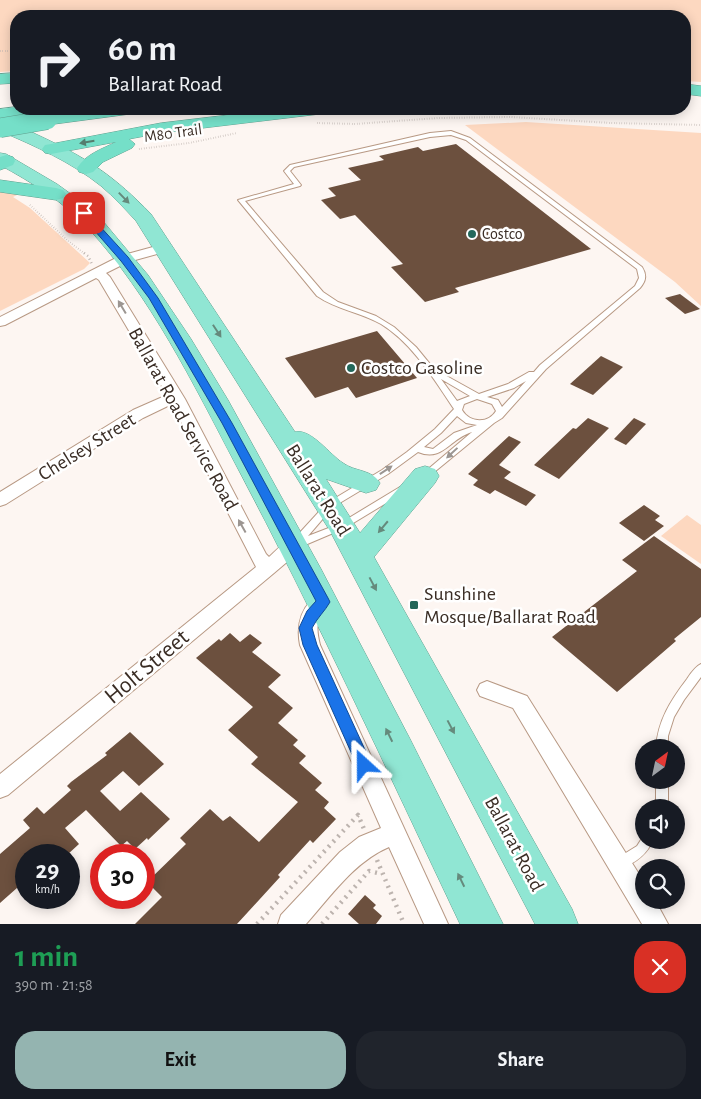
<!DOCTYPE html>
<meta charset="utf-8">
<style>
:root{--surface:#171b24;--page:#20242c;--text:#f1f3f6;--muted:#9ea1a6;--accent:#94b4b0}
body{margin:0;font-family:"Alegreya Sans",sans-serif;background:var(--page);color:var(--text);height:100vh;display:flex;flex-direction:column;font-size:19px;white-space:nowrap}
*{box-sizing:border-box;margin:0}
p{font-size:16px;color:var(--muted)}
.icon{flex:none;width:28px;height:28px;fill:none;stroke:currentColor;stroke-width:2;stroke-linecap:round;stroke-linejoin:round}
.map{position:relative;height:924px;overflow:hidden}
.drawer{display:flex;flex-direction:column;background:var(--surface);flex:1}
.drawer>*{flex:none}
.top-card{position:absolute;left:10px;top:10px;width:681px;height:105px;border-radius:20px;box-shadow:0 2px 12px #0003;background:#171b24;color:var(--text);overflow:hidden}
.needle{width:32px;rotate:33deg}
.tools{position:absolute;left:635px;top:739px;display:grid;gap:10px}
.tools a{display:grid;place-items:center;width:50px;height:50px;border-radius:50%;background:var(--surface);box-shadow:0 2px 12px #0003;font-size:25px}
.speed{position:absolute;left:15px;top:844px;display:flex;gap:10px;font-size:25px;font-weight:700;text-align:center}
.speed>*{display:grid;place-content:center;width:65px;height:65px;border-radius:50%;background:var(--surface);box-shadow:0 2px 12px #0003;line-height:1}
.speed small{font-size:12px;font-weight:400}
.speed .limit{border:8px solid #d22;background:#fff;color:#111}
.pin{position:absolute;display:grid;place-items:center;width:42px;height:42px;color:#fff;margin:-21px;border-radius:10px;box-shadow:0 2px 8px #0006}
.me{position:absolute;width:55px;margin:-28px;rotate:336deg;stroke-linejoin:round;filter:drop-shadow(0 0 4px #0008)}
.turn{display:flex;align-items:center;gap:18px;height:105px;padding:0 15px;font-size:22px}
.turn .icon{width:65px;height:65px;stroke-width:2.5}
.turn b{display:block;font-size:35px;line-height:42px}
.round{display:grid;place-items:center;flex:none;width:52px;height:52px;border-radius:20px;background:var(--page)}
.headline{display:flex;align-items:center;justify-content:space-between;height:85px;padding:0 15px}
h1{font-size:30px;font-weight:700;line-height:38px;color:#1e9e55}
.cta{display:flex;gap:10px;margin-top:auto;padding:10px 15px}
.cta a{flex:1;height:58px;border-radius:20px;background:var(--accent);color:#111;font-size:20px;font-weight:700;line-height:58px;text-align:center}
.cta a+a{background:var(--page);color:var(--text)}
.map>svg:first-child{display:block}
.green{fill:#fdd8c0}
.building{fill:#6c503e}
.lines{fill:none;stroke-linecap:round;stroke-linejoin:round}
.service-casing{stroke:#b89984;stroke-width:2}
.minor-casing{stroke:#b89984;stroke-width:2}
.trunk-casing{stroke:#60a18f;stroke-width:1}
.motorway-casing{stroke:#60a18f;stroke-width:1}
.path-far2{stroke:#bdb4af;stroke-width:2;stroke-dasharray:0.5 2;stroke-linecap:butt}
.path-far1{stroke:#bdb4af;stroke-width:2.5;stroke-dasharray:1 3;stroke-linecap:butt}
.path{stroke:#bdb4af;stroke-width:4.5;stroke-dasharray:2 5;stroke-linecap:butt}
.service{fill:#fff;fill-rule:evenodd}
.minor{fill:#fff;fill-rule:evenodd}
.trunk{fill:#90e6d3;fill-rule:evenodd}
.motorway{fill:#75dfc8;fill-rule:evenodd}
.motorway-bridge-casing{stroke:#60a18f;stroke-width:20;stroke-linecap:butt}
.motorway-bridge{stroke:#75dfc8;stroke-width:19}
.oneway{fill:#557d6e}
.oneway2{fill:#658a7c}
.oneway3{fill:#9c9692}
.route{fill:#1a73e8;stroke:#114b97}
.poi-dot{fill:#23685b;stroke:#fff;stroke-width:2}
.labels{text-anchor:middle;dominant-baseline:central;stroke-width:5;stroke-linejoin:round;paint-order:stroke}
.far-street-label{font-size:16px;fill:#3a2d25;stroke:#fff}
.far-poi-label{font-size:16px;fill:#3a2d25;stroke:#fff;text-anchor:start}
.poi-label{font-size:20px;fill:#3a2d25;stroke:#fff;text-anchor:start}
.street-label{font-size:20px;fill:#3a2d25;stroke:#fff}
.near-street-label{font-size:24px;fill:#3a2d25;stroke:#fff}
</style>
<div class="map">
<svg width="701" height="924" viewBox="0 0 701 924">
<rect width="100%" height="100%" fill="#fdf6f2"/>
<g class="green">
<polygon points="0,0 701,0 701,82 685,81 685,16 16,16 16,71 0,72"/>
<polygon points="526,122 701,133 701,306 675,282 465,125"/>
<polygon points="0,190 21,193 13,197 30,208 90,263 84,269 0,311"/>
<polygon points="687,515 701,525 701,564 661,536"/>
</g>
<g class="building">
<polygon points="456,144 591,249 455,288 459,292 425,302 391,267 403,264 355,215 340,219 321,200 336,196 328,188 361,180 348,168 384,160 379,156 418,147 423,151"/>
<polygon points="680,294 700,309 685,314 665,298"/>
<polygon points="377,331 417,378 356,398 348,387 315,398 285,358"/>
<polygon points="601,356 623,367 593,395 570,384"/>
<polygon points="588,418 609,428 559,479 534,465 573,428 576,429"/>
<polygon points="634,418 646,424 626,445 614,439"/>
<polygon points="509,436 521,442 499,465 511,472 504,478 536,495 526,506 495,490 490,494 473,485 478,480 468,474"/>
<polygon points="644,505 660,516 655,520 664,526 644,541 619,523"/>
<polygon points="654,536 701,569 701,617 674,639 676,641 617,692 552,637 637,571 622,560"/>
<polygon points="230,633 240,642 250,634 262,643 252,652 281,675 268,687 293,708 278,723 298,740 293,745 306,756 299,763 322,783 315,790 329,802 324,808 336,819 313,843 310,840 278,875 280,877 237,924 135,924 162,897 147,882 186,844 180,838 210,809 223,821 230,816 259,842 298,802 251,764 258,757 228,730 253,707 196,658 219,639 221,641"/>
<polygon points="130,732 164,764 139,786 123,771 100,791 120,811 141,792 170,819 148,840 147,838 135,849 127,841 121,846 86,810 65,828 79,844 67,855 26,855 26,880 0,903 0,854 30,828 23,820 37,807 44,814 71,790 67,786 71,782 107,755 105,753"/>
<polygon points="365,895 376,905 373,908 382,916 376,924 359,924 348,914"/>
</g>
<g class="lines">
<defs>
<g id="service">
<path d="M451,131L470,138L642,267C647,275 646,281 640,288L546,369L502,418L494,423L427,478H421L420,476L472,432C449,439 443,462 418,452L388,474L333,507L308,536L339,524L400,487H406L408,489L406,491L345,528L298,548H292L290,545L294,539L327,503L382,470L407,452L435,429L454,409C434,379 412,343 381,324C360,312 337,310 317,296L238,200L294,184L284,171L290,165L430,133ZM451,135L466,140L637,269L639,278L635,286L540,365L534,372H529L508,384L479,394L434,369L416,347L394,327L376,316L338,302L323,292L245,201L300,186L301,185L290,171L294,167L430,137ZM441,379L470,396L457,401ZM526,381L502,407L498,400L487,397L514,388ZM477,399L492,404L496,411C488,424 470,423 462,410L464,404ZM457,416L466,423L477,425L454,433L433,449L424,447L441,433Z"/>
<path d="M701,664V677L684,700L674,717L668,736V748H656C658,720 671,700 687,679C691,673 695,667 701,664Z"/>
<rect x="656" y="780" width="12" height="28"/>
<path d="M644,835V840H653C647,855 635,863 620,869L616,867L614,863L616,859L637,846Z"/>
</g>
<g id="minor">
<path d="M164,244L170,248L168,251L128,262L106,273L110,277L185,399L266,554L269,557C278,549 288,536 301,540L304,545L301,550L274,573L8,795L0,798V774L256,567L172,404L143,418L6,504L0,506V492L133,410L167,395L99,280L96,278L5,325L0,326V317L120,256Z"/>
<path d="M323,594L330,597L332,602C322,623 313,617 320,645L448,924H424L389,847C354,862 331,896 306,924H278L281,915L340,852L359,837L381,828L300,645C296,625 301,602 323,594Z"/>
<polygon points="487,681 527,696 644,882 644,900 655,900 668,924 642,924 513,708 480,696 477,690 480,684"/>
</g>
<g id="trunk">
<path d="M0,120C15,123 29,131 42,137C89,159 115,177 151,214L295,432C311,428 330,455 343,463C355,472 372,469 380,483L376,490L366,493L326,479L360,533L415,469L425,466L435,469L439,476L435,483L374,557L572,909L578,924H535L330,531L136,221C125,209 114,197 101,186C71,162 35,146 0,131Z"/>
<path d="M0,153L6,154L57,184L82,202L102,220L148,275L191,339L228,400L321,569L410,739L503,924H460C387,770 316,616 236,465C193,383 151,297 88,228C64,202 31,182 0,165Z"/>
</g>
<g id="motorway">
<polygon points="16,73 16,83 0,84 0,74"/>
<polygon points="685,84 701,86 701,96 685,94"/>
<polygon points="16,107 16,109 44,109 42,113 0,119 0,109"/>
<polygon points="93,109 138,109 136,113 130,114 47,125 41,124 38,120 41,116 47,115"/>
<path d="M279,109H328L326,113L320,114L161,133L129,139L135,144L132,148L103,162L93,172L86,174L79,172L77,168C86,154 102,149 116,142L51,154L45,153L42,149L45,145L51,144L161,123Z"/>
<polygon points="6,155 13,157 15,161 13,165 0,170 0,157"/>
<polygon points="0,180 56,188 63,190 66,194 63,198 56,200 0,192"/>
</g>
</defs>
<use href="#service" class="service-casing"/>
<use href="#minor" class="minor-casing"/>
<use href="#trunk" class="trunk-casing"/>
<use href="#motorway" class="motorway-casing"/>
<g class="path-far2">
<polyline points="0,51 16,51"/>
<polyline points="317,123 355,124 438,118 511,117 611,123 701,125"/>
<polyline points="139,149 189,143 237,133"/>
<polyline points="30,205 67,240 85,254"/>
</g>
<polyline class="path-far1" points="84,253 88,256 92,264"/>
<g class="path">
<polyline points="377,860 404,924"/>
<polyline points="257,924 358,815 364,829"/>
<polyline points="322,924 369,871 382,874"/>
</g>
<use href="#service" class="service"/>
<use href="#minor" class="minor"/>
<use href="#trunk" class="trunk"/>
<use href="#motorway" class="motorway"/>
<defs>
<polyline id="motorway-bridge" points="0,128 47,120"/>
</defs>
<use href="#motorway-bridge" class="motorway-bridge-casing"/>
<use href="#motorway-bridge" class="motorway-bridge"/>
</g>
<defs><path id="oneway-solid" d="M-6-.8H1V-3.2L6.5 0L1 3.2V.8H-6Z" transform="scale(1.25)"/></defs>
<use class="oneway" href="#oneway-solid" transform="translate(87 142) rotate(170)"/>
<g class="oneway2">
<use href="#oneway-solid" transform="translate(124 198) rotate(46)"/>
<use href="#oneway-solid" transform="translate(217 331) rotate(57)"/>
<use href="#oneway-solid" transform="translate(383 527) rotate(130)"/>
<use href="#oneway-solid" transform="translate(373 584) rotate(62)"/>
<use href="#oneway-solid" transform="translate(451 727) rotate(62)"/>
<use href="#oneway-solid" transform="translate(389 735) rotate(-116)"/>
<use href="#oneway-solid" transform="translate(461 880) rotate(-116)"/>
</g>
<g class="oneway3">
<use href="#oneway-solid" transform="translate(122 307) rotate(-121)"/>
<use href="#oneway-solid" transform="translate(452 453) rotate(137)"/>
<use href="#oneway-solid" transform="translate(386 470) rotate(-34)"/>
<use href="#oneway-solid" transform="translate(242 526) rotate(-119)"/>
</g>
<path class="route" d="M81,211H86L128,257L158,298L232,423L328,598L330,602C325,611 317,618 312,628L317,645L372,765L369,770L364,772L359,770L303,645L299,628L307,611L316,601L222,423L149,298L121,261L81,215Z"/>
<g class="poi-dot">
<circle cx="472" cy="234" r="5"/>
<circle cx="351" cy="368" r="5"/>
<rect x="409" y="600" width="10" height="10" rx="2.5"/>
</g>
<g class="labels">
<g class="far-street-label">
<text transform="translate(173 133) rotate(-8)">M80 Trail</text>
</g>
<g class="far-poi-label">
<text x="482" y="234">Costco</text>
</g>
<g class="poi-label">
<text x="361" y="368">Costco Gasoline</text>
<text x="424" y="594">Sunshine<tspan x="424" dy="23">Mosque/Ballarat Road</tspan></text>
</g>
<g class="street-label">
<text transform="translate(183 419) rotate(61)">Ballarat Road Service Road</text>
<text transform="translate(87 447) rotate(-32)">Chelsey Street</text>
<text transform="translate(318 490) rotate(58)">Ballarat Road</text>
<text transform="translate(514 844) rotate(62)">Ballarat Road</text>
</g>
<g class="near-street-label">
<text transform="translate(147 667) rotate(-40)">Holt Street</text>
</g>
</g>
</svg>
<div class="tools">
<a><svg class="needle" viewBox="-14 -14 28 28"><path d="M0-13l5 13h-10z" fill="#e53935"/><path d="M0 13l5-13h-10z" fill="#9ea1a6"/></svg></a>
<a><svg class="icon" aria-label="sound" viewBox="0 0 24 24"><path d="M4 9h4l5-4v14l-5-4H4zM17 9q2 3 0 6"/></svg></a>
<a><svg class="icon" aria-label="search" viewBox="0 0 24 24"><circle cx="10" cy="10" r="6"/><path d="M15 15l6 6"/></svg></a>
</div>
<div class="speed"><div>29<small>km/h</small></div><div class="limit">30</div></div>
<div class="pin" style="left:84px;top:213px;background:#d93025"><svg class="icon" aria-label="arrive" viewBox="0 0 24 24"><path d="M6 21V4h12l-3 4 3 4H6"/></svg></div>
<svg class="me" style="left:364px;top:765px" viewBox="-20 -20 40 40"><path d="M0-17L14 15 0 8-14 15z" fill="#1a73e8" stroke="#fff" stroke-width="4"/></svg>
<div class="top-card">
<div class="turn"><svg class="icon" aria-label="right" viewBox="0 0 24 24"><path d="M7 20v-9h11M14 6l5 5-5 5"/></svg><div><b>60 m</b>Ballarat Road</div></div>
</div>
</div>
<section class="drawer">
<div class="headline"><div><h1>1 min</h1><p>390 m · 21:58</p></div><a class="round" style="background:#d93025;color:#fff"><svg class="icon" aria-label="close" viewBox="0 0 24 24"><path d="M6 6l12 12M18 6L6 18"/></svg></a></div>
<div class="cta"><a>Exit</a><a>Share</a></div>
</section>
